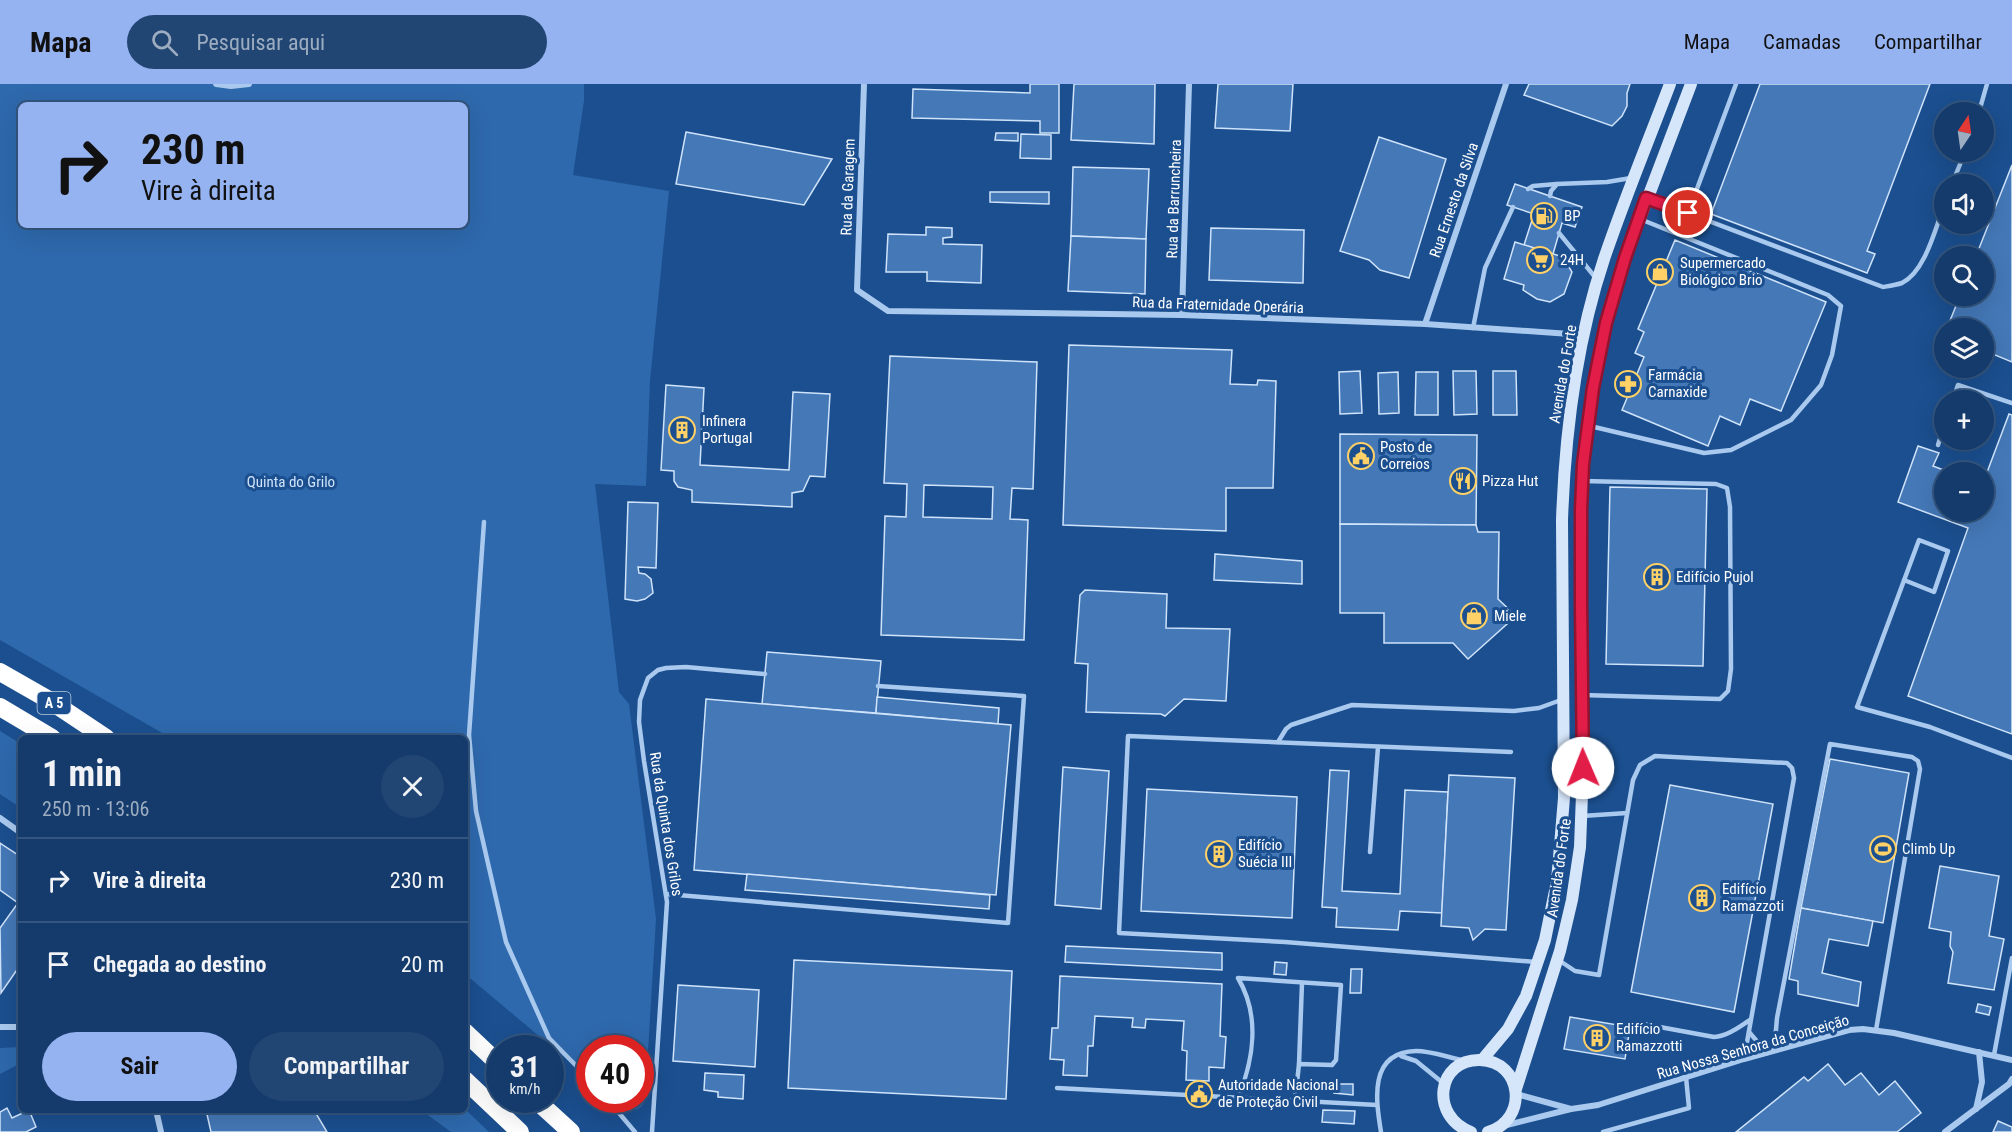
<!DOCTYPE html>
<html lang="pt">
<meta charset="utf-8">
<style>
:root{--surface:#143b6b;--page:#214673;--text:#f1f3f6;--muted:#9dadc1;--line:#33557e;--accent:#95b2f1}
body{margin:0;font-family:"Roboto Condensed",sans-serif;background:var(--page);color:var(--text);height:100vh;display:flex;flex-direction:column;font-size:22px;white-space:nowrap}
*{box-sizing:border-box;margin:0}
p{font-size:20px;color:var(--muted)}
.icon{flex:none;width:33px;height:33px;fill:none;stroke:currentColor;stroke-width:2;stroke-linecap:round;stroke-linejoin:round}
.map{position:relative;flex:1;overflow:hidden}
.panel{position:absolute;left:18px;top:651px;width:450px;height:378px;display:flex;flex-direction:column;background:var(--surface);border-radius:9px;box-shadow:0 6px 24px #0002,0 0 0 2px var(--line)}
.panel>*{flex:none}
.hud{position:absolute;left:18px;top:18px;width:450px;height:126px;border-radius:9px;box-shadow:0 6px 24px #0002,0 0 0 2px var(--line);background:#95b2f1;color:#111;overflow:hidden}
.needle{width:39px;rotate:13deg}
.tools{position:absolute;left:1934px;top:18px;display:grid;gap:12px}
.tools a{display:grid;place-items:center;width:60px;height:60px;border-radius:50%;background:var(--surface);box-shadow:0 6px 24px #0002,0 0 0 2px var(--line);font-size:30px}
.speed{position:absolute;left:486px;top:951px;display:flex;gap:12px;font-size:30px;font-weight:700;text-align:center}
.speed>*{display:grid;place-content:center;width:78px;height:78px;border-radius:50%;background:var(--surface);box-shadow:0 6px 24px #0002,0 0 0 2px var(--line);line-height:1}
.speed small{font-size:15px;font-weight:400}
.speed .limit{border:9px solid #d22;background:#fff;color:#111}
.pin{position:absolute;display:grid;place-items:center;width:51px;height:51px;color:#fff;margin:-26px;border:3px solid #fff;border-radius:50%;box-shadow:0 2px 6px #0007}
.me{position:absolute;width:66px;margin:-33px;rotate:359deg;stroke-linejoin:round;filter:drop-shadow(0 0 4px #0008)}
.turn{display:flex;align-items:center;gap:21px;height:126px;padding:0 24px;font-size:27px}
.turn .icon{width:78px;height:78px;stroke-width:2.5}
.turn b{display:block;font-size:42px;line-height:51px}
.round{display:grid;place-items:center;flex:none;width:63px;height:63px;border-radius:32px;background:var(--page)}
.head{display:flex;align-items:center;justify-content:space-between;height:102px;padding:0 24px}
h1{font-size:36px;font-weight:700;line-height:45px}
.primary-button{display:flex;gap:12px;margin-top:auto;padding:12px 24px}
.primary-button a{flex:1;height:69px;border-radius:36px;background:var(--accent);color:#111;font-size:24px;font-weight:700;line-height:69px;text-align:center}
.primary-button a+a{background:var(--page);color:var(--text)}
ul{padding:0;list-style:none}
li{display:flex;align-items:center;gap:18px;height:84px;padding:0 24px;border-top:2px solid var(--line)}
li div{flex:1}
li b{display:block;font-size:22px}
li em{font-style:normal}
header{display:flex;align-items:center;gap:36px;box-sizing:border-box;height:84px;padding:0 30px;background:var(--accent);color:#111}
header strong{font-size:28px}
nav{display:flex;gap:33px;margin-inline-start:auto;font-size:21px}
.search{width:420px;height:54px;background:var(--page);display:flex;align-items:center;gap:15px;box-sizing:border-box;padding:0 21px;border-radius:33px;color:var(--muted);font-size:22px}
.map>svg:first-child{display:block}
.green{fill:#2e69ad;fill-rule:evenodd}
.building{fill:#4478b7;stroke:#cfe3fa;stroke-width:1.5;fill-rule:evenodd}
.lines{fill:none;stroke-linecap:round;stroke-linejoin:round}
.lane{stroke:#a9c9ee;stroke-width:4.5}
.street{stroke:#a9c9ee;stroke-width:6}
.secondary{stroke:#d6e6fa;stroke-width:12}
.highway{stroke:#fff;stroke-width:18}
.route-casing{stroke:#92132f;stroke-width:15}
.route{stroke:#e11d48;stroke-width:10}
.labels{text-anchor:middle;dominant-baseline:central;stroke-width:6;stroke-linejoin:round;paint-order:stroke}
.shield{fill:#1b4f8f;stroke:#bbcadd;stroke-width:1.5}
.shield-label{font-size:14px;font-weight:bold;fill:#fff}
.street-label{font-size:15px;fill:#fff;stroke:#1b4f8f}
.poi-label{font-size:15px;fill:#fff;stroke:#1b4f8f;text-anchor:start}
.park-label{font-size:15px;fill:#cfe3fa;stroke:#1b4f8f}
</style>
<header>
<strong>Mapa</strong>
<div class="search"><svg class="icon" aria-label="search" viewBox="0 0 24 24"><circle cx="10" cy="10" r="6"/><path d="M15 15l6 6"/></svg>Pesquisar aqui</div>
<nav><a>Mapa</a><a>Camadas</a><a>Compartilhar</a></nav>
</header>
<div class="map">
<svg width="2012" height="1048" viewBox="0 0 2012 1048">
<rect width="100%" height="100%" fill="#1b4f8f"/>
<g class="green">
<path d="M0,0H584V17L573,91L669,107L650,297L646,402L595,400L619,608L629,620L656,835L645,1017C637,1033 625,1024 615,1016H640V964H590L589,994L465,890V654H171L0,556ZM21,21H465V141H21Z"/>
<polygon points="0,647 21,660 21,724 0,710"/>
<polygon points="21,963 21,979 0,990 0,964"/>
<polygon points="465,1025 489,1048 451,1048 421,1026"/>
</g>
<g class="building">
<polygon points="1030,0 1059,0 1059,49 1040,49 1040,37 912,34 913,5 1030,9"/>
<polygon points="1074,0 1155,0 1154,60 1071,56"/>
<polygon points="1218,0 1293,0 1290,47 1215,44"/>
<polygon points="1529,0 1630,0 1627,9 1627,22 1622,32 1612,42 1524,11"/>
<polygon points="1760,0 1930,0 1867,167 1875,170 1867,189 1711,130"/>
<polygon points="686,48 832,75 804,121 676,100"/>
<polygon points="996,49 1018,49 1018,57 995,56"/>
<polygon points="1021,50 1051,51 1051,75 1020,74"/>
<polygon points="1379,53 1446,75 1409,194 1380,186 1369,176 1340,167"/>
<polygon points="2012,81 2012,278 1983,266 1983,244 1947,244 1960,212 1983,212 1983,172 1976,172"/>
<polygon points="1073,83 1149,85 1146,155 1071,152"/>
<polygon points="1515,100 1582,123 1575,143 1562,139 1553,170 1524,161 1534,130 1507,121"/>
<polygon points="990,108 1049,108 1049,120 990,118"/>
<polygon points="926,143 952,144 952,153 943,154 943,160 982,161 981,199 927,197 927,188 886,188 888,150 926,151"/>
<polygon points="1211,144 1304,146 1303,199 1209,196"/>
<polygon points="1071,152 1146,155 1145,210 1068,207"/>
<polygon points="1675,156 1826,218 1781,327 1750,315 1740,341 1720,332 1708,362 1622,326 1644,273 1635,269 1644,248 1638,245"/>
<polygon points="1515,158 1563,173 1572,188 1564,210 1550,218 1537,215 1523,206 1524,201 1504,195"/>
<polygon points="1069,261 1232,266 1230,300 1257,301 1258,296 1276,297 1273,404 1226,404 1226,447 1063,441"/>
<path d="M890,272L1037,278L1033,405L1012,404L1010,435L1028,436L1024,556L881,551L885,432L906,433L907,400L884,399ZM924,401L993,403L992,435L923,433Z"/>
<polygon points="1360,287 1362,329 1340,330 1339,288"/>
<polygon points="1453,287 1476,287 1477,330 1454,331"/>
<polygon points="1493,287 1516,287 1517,331 1493,331"/>
<polygon points="1398,288 1399,329 1379,330 1378,289"/>
<polygon points="1416,288 1438,288 1438,331 1415,331"/>
<polygon points="666,301 704,304 700,381 789,386 793,308 830,310 825,393 810,392 803,407 792,409 792,423 692,418 692,406 678,403 674,397 674,387 661,386"/>
<polygon points="2009,330 2012,331 2012,650 1908,612 1968,444 1898,418 1918,362 1939,369 1933,382 1949,388 1944,388 1944,428 1983,428 1983,399"/>
<polygon points="1340,350 1477,351 1476,441 1340,440"/>
<polygon points="1610,403 1707,405 1703,582 1606,580"/>
<polygon points="628,418 658,419 656,484 638,483 639,489 645,490 651,495 653,509 645,515 637,517 625,515"/>
<polygon points="1340,440 1476,441 1478,448 1499,448 1498,515 1516,532 1468,575 1453,559 1384,559 1384,529 1340,529"/>
<polygon points="1215,470 1302,477 1302,500 1214,496"/>
<polygon points="1085,506 1167,510 1166,544 1230,545 1226,617 1184,615 1165,632 1161,630 1086,628 1088,580 1075,579 1080,511"/>
<polygon points="767,568 881,577 876,629 762,620"/>
<polygon points="877,613 999,624 998,640 876,629"/>
<polygon points="706,615 1011,641 996,811 694,786"/>
<polygon points="1830,675 1909,689 1883,839 1801,824"/>
<polygon points="1063,683 1109,687 1101,825 1055,821"/>
<polygon points="1330,686 1349,687 1342,807 1400,810 1405,706 1448,708 1442,829 1400,827 1398,846 1336,843 1337,824 1322,823"/>
<polygon points="1449,691 1515,694 1506,846 1485,845 1473,856 1469,844 1441,842"/>
<polygon points="1670,701 1773,720 1734,928 1631,908"/>
<polygon points="1147,705 1297,713 1292,834 1141,827"/>
<polygon points="0,759 21,773 21,880 1,909 0,844 18,819 0,806"/>
<polygon points="1940,782 1999,792 1989,852 2004,855 1994,906 1948,899 1953,868 1950,862 1951,848 1929,844"/>
<polygon points="747,790 990,811 989,825 745,806"/>
<polygon points="1801,824 1873,837 1868,862 1829,855 1822,889 1861,898 1858,922 1798,910 1798,897 1789,895"/>
<polygon points="1066,862 1222,869 1222,886 1065,878"/>
<polygon points="794,876 1012,887 1006,1015 788,1004"/>
<polygon points="1275,878 1287,879 1286,891 1274,890"/>
<polygon points="1351,885 1362,885 1361,909 1350,909"/>
<polygon points="1060,892 1222,900 1220,952 1226,953 1224,984 1209,983 1209,997 1186,996 1187,967 1182,966 1184,937 1146,935 1145,944 1132,943 1133,934 1095,932 1093,962 1088,962 1087,992 1063,991 1064,976 1050,975 1052,944 1058,944"/>
<polygon points="678,901 759,906 755,983 673,977"/>
<polygon points="1978,920 1991,923 1989,931 1976,928"/>
<polygon points="1570,933 1630,943 1625,975 1564,965"/>
<polygon points="1828,980 1845,1001 1861,989 1879,1011 1895,997 1921,1029 1897,1048 1736,1048 1804,993 1808,997"/>
<polygon points="705,989 744,991 743,1015 718,1013 718,1008 704,1006"/>
<polygon points="1335,1000 1353,1000 1353,1011 1334,1009"/>
<polygon points="7,1024 12,1034 29,1026 36,1043 26,1048 0,1048 0,1028"/>
<polygon points="206,1026 314,1026 327,1048 211,1048"/>
<polygon points="1323,1026 1355,1027 1354,1040 1322,1038"/>
<polygon points="1998,1037 2012,1043 2012,1048 1993,1048"/>
</g>
<g class="lines">
<g class="lane">
<polyline points="1979,28 1987,0"/>
<polyline points="1952,100 1965,68"/>
<polyline points="1528,105 1533,102 1557,100"/>
<polyline points="1550,112 1551,107 1557,100 1607,98 1631,94"/>
<path d="M1648,114L1883,203C1889,202 1896,201 1902,199C1925,188 1935,145 1944,122"/>
<polyline points="1688,129 1736,0"/>
<polyline points="1559,149 1595,193"/>
<polyline points="1473,244 1485,184 1513,123"/>
<polyline points="1953,316 1958,301 2012,319"/>
<polyline points="1590,342 1704,369 1731,366 1791,336 1821,301 1832,271 1841,222 1828,211 1640,135"/>
<polyline points="1938,361 1944,342"/>
<polyline points="1582,397 1716,400 1727,404 1730,423 1731,585 1728,607 1720,615 1582,611"/>
<polyline points="484,438 469,651 476,727 506,858 549,954 590,996"/>
<polyline points="1904,496 1934,508 1948,467 1919,456 1857,623 1930,643 2012,674"/>
<polyline points="1278,658 1286,645 1291,641 1352,621 1514,627 1539,624 1561,616"/>
<polyline points="1511,668 1128,652 1119,849 1285,858 1536,878"/>
<polyline points="1582,732 1627,729"/>
<polyline points="1370,768 1378,663"/>
<polyline points="666,810 1008,839 1024,612 878,602"/>
<polyline points="1560,877 1575,887 1599,891 1633,696 1640,681 1655,672 1787,679 1792,684 1794,694 1744,975"/>
<path d="M1638,939L1714,953C1728,952 1739,943 1750,936"/>
<polyline points="1749,948 1767,969"/>
<polyline points="1776,966 1775,957 1777,934 1830,660 1912,673 1918,677 1920,685 1876,946"/>
<polyline points="1994,971 2012,874"/>
<polyline points="1401,972 1416,977 1443,999"/>
<polyline points="1299,980 1302,899"/>
<polyline points="1057,1004 1377,1021"/>
<path d="M1238,1014C1254,975 1260,931 1238,894L1341,901L1336,976L1332,981L1299,980L1295,1017"/>
<polyline points="608,1016 635,1048"/>
<polyline points="652,1048 667,818 644,677 639,638 640,616 648,594 658,586 666,584 686,583 765,590"/>
<path d="M1381,1048C1376,1017 1368,968 1416,967C1431,967 1447,973 1462,976"/>
<polyline points="1603,1048 1689,1024 1686,993"/>
</g>
<g class="street">
<polyline points="216,0 231,2 249,0"/>
<polyline points="864,0 857,206 888,227 1182,231 1425,240 1584,251"/>
<polyline points="1182,231 1189,0"/>
<polyline points="1425,240 1506,0"/>
<polyline points="0,734 21,749"/>
<polyline points="0,943 21,943"/>
<polyline points="1516,1010 1571,1025"/>
<polyline points="1976,1025 1982,998 1979,968"/>
<polyline points="156,1026 161,1048"/>
<polyline points="1503,1042 1571,1025 1598,1021 1744,975 1849,946 1863,945 1894,949 2012,976"/>
<polyline points="1945,1048 2009,1000 2012,995"/>
</g>
<g class="secondary">
<path d="M1482,976L1508,945L1526,912L1545,856L1557,797L1564,714L1562,436C1565,348 1576,259 1604,175C1624,116 1648,58 1670,0"/>
<polyline points="1516,1005 1560,867 1572,816 1580,763 1583,684 1581,404 1593,304 1606,239 1625,174 1691,0"/>
<path d="M1471,1048C1429,1032 1437,975 1480,976C1523,977 1529,1036 1488,1048"/>
</g>
<g class="highway">
<polyline points="0,588 49,616 106,654"/>
<polyline points="0,623 52,654"/>
<polyline points="465,948 500,981"/>
<polyline points="465,996 520,1048"/>
<polyline points="536,1016 571,1048"/>
</g>
</g>
<g class="lines">
<defs>
<polyline id="route" points="1583,684 1581,521 1581,425 1583,380 1593,304 1606,239 1625,174 1646,114 1688,129"/>
</defs>
<use href="#route" class="route-casing"/>
<use href="#route" class="route"/>
</g>
<defs>
<symbol id="fuel-ring" viewBox="-11 -11 22 22"><circle r="9.5" fill="#1b4f8f" stroke="#ffd166" stroke-width="1.5"/><path d="M-5.5-6h7V0h2V4h1.3V-2.5L3-4.5l.8-.8L6-3V5H2.5V1h-1V6h-7ZM-4.2-4.7v3.2H.2V-4.7Z" fill="#ffd166"/></symbol>
<symbol id="supermarket-ring" viewBox="-11 -11 22 22"><circle r="9.5" fill="#1b4f8f" stroke="#ffd166" stroke-width="1.5"/><path d="M-6-5.5h2.5l.6 2H6L4.5 2H-2.5L-4.4-4H-6ZM-1.5 3.2a1.3 1.3 0 1 0 .1 0ZM3 3.2a1.3 1.3 0 1 0 .1 0Z" fill="#ffd166"/></symbol>
<symbol id="shop-ring" viewBox="-11 -11 22 22"><circle r="9.5" fill="#1b4f8f" stroke="#ffd166" stroke-width="1.5"/><path d="M-5-2.5h2.3a2.7 3.5 0 0 1 5.4 0H5L5.5 6h-11ZM-1.5-2.5h3a1.5 2.3 0 0 0-3 0Z" fill="#ffd166"/></symbol>
<symbol id="pharmacy-ring" viewBox="-11 -11 22 22"><circle r="9.5" fill="#1b4f8f" stroke="#ffd166" stroke-width="1.5"/><path d="M-2-6h4v4h4v4h-4v4h-4v-4h-4v-4h4Z" fill="#ffd166"/></symbol>
<symbol id="building-ring" viewBox="-11 -11 22 22"><circle r="9.5" fill="#1b4f8f" stroke="#ffd166" stroke-width="1.5"/><path d="M-4-6H4V6H1V3H-1V6H-4ZM-2.5-4.3h1.7v1.8h-1.7ZM.8-4.3h1.7v1.8H.8ZM-2.5-1h1.7V.8h-1.7ZM.8-1h1.7V.8H.8Z" fill="#ffd166"/></symbol>
<symbol id="civic-ring" viewBox="-11 -11 22 22"><circle r="9.5" fill="#1b4f8f" stroke="#ffd166" stroke-width="1.5"/><path d="M-.6-6.5H3V-4.5H.6V-3L4-1V1h2V6H-6V1h2V-1L-.6-3ZM-1.2 2.5V6h2.4V2.5Z" fill="#ffd166"/></symbol>
<symbol id="restaurant-ring" viewBox="-11 -11 22 22"><circle r="9.5" fill="#1b4f8f" stroke="#ffd166" stroke-width="1.5"/><path d="M-5-6h1v4h1v-4h1v4h1v-4h1v5L-1.5 .5V6h-2V.5L-5-1ZM5-6V6H3V1.5H1.5Q1.5-4 5-6Z" fill="#ffd166"/></symbol>
<symbol id="stadium-ring" viewBox="-11 -11 22 22"><circle r="9.5" fill="#1b4f8f" stroke="#ffd166" stroke-width="1.5"/><path d="M0-5a6.5 5 0 1 0 0 10a6.5 5 0 1 0 0-10ZM-3.5-1.8h7v3.6h-7Z" fill="#ffd166"/></symbol>
</defs>
<g fill-rule="evenodd">
<use href="#fuel-ring" x="1529" y="117" width="30" height="30"/>
<use href="#supermarket-ring" x="1525" y="161" width="30" height="30"/>
<use href="#shop-ring" x="1645" y="173" width="30" height="30"/>
<use href="#pharmacy-ring" x="1613" y="285" width="30" height="30"/>
<use href="#building-ring" x="667" y="331" width="30" height="30"/>
<use href="#civic-ring" x="1346" y="357" width="30" height="30"/>
<use href="#restaurant-ring" x="1448" y="382" width="30" height="30"/>
<use href="#building-ring" x="1642" y="478" width="30" height="30"/>
<use href="#shop-ring" x="1459" y="517" width="30" height="30"/>
<use href="#stadium-ring" x="1868" y="750" width="30" height="30"/>
<use href="#building-ring" x="1204" y="755" width="30" height="30"/>
<use href="#building-ring" x="1687" y="799" width="30" height="30"/>
<use href="#building-ring" x="1582" y="939" width="30" height="30"/>
<use href="#civic-ring" x="1184" y="995" width="30" height="30"/>
</g>
<g class="labels">
<rect class="shield" x="37.5" y="608" width="33" height="22" rx="4.5"/>
<g class="shield-label">
<text x="54" y="619">A 5</text>
</g>
<g class="street-label">
<text transform="translate(848 103) rotate(-88)">Rua da Garagem</text>
<text transform="translate(1174 115) rotate(-88)">Rua da Barruncheira</text>
<text transform="translate(1454 116) rotate(-71)">Rua Ernesto da Silva</text>
<text transform="translate(1218 221) rotate(2)">Rua da Fraternidade Operária</text>
<text transform="translate(1563 290) rotate(-80)">Avenida do Forte</text>
<text transform="translate(666 740) rotate(81)">Rua da Quinta dos Grilos</text>
<text transform="translate(1559 784) rotate(-82)">Avenida do Forte</text>
<text transform="translate(1753 963) rotate(-16)">Rua Nossa Senhora da Conceição</text>
</g>
<g class="poi-label">
<text x="1564" y="132">BP</text>
<text x="1560" y="176">24H</text>
<text x="1680" y="179">Supermercado<tspan x="1680" dy="17">Biológico Brio</tspan></text>
<text x="1648" y="291">Farmácia<tspan x="1648" dy="17">Carnaxide</tspan></text>
<text x="702" y="337">Infinera<tspan x="702" dy="17">Portugal</tspan></text>
<text x="1380" y="363">Posto de<tspan x="1380" dy="17">Correios</tspan></text>
<text x="1482" y="397">Pizza Hut</text>
<text x="1676" y="493">Edifício Pujol</text>
<text x="1494" y="532">Miele</text>
<text x="1238" y="761">Edifício<tspan x="1238" dy="17">Suécia III</tspan></text>
<text x="1902" y="765">Climb Up</text>
<text x="1722" y="805">Edifício<tspan x="1722" dy="17">Ramazzoti</tspan></text>
<text x="1616" y="945">Edifício<tspan x="1616" dy="17">Ramazzotti</tspan></text>
<text x="1218" y="1001">Autoridade Nacional<tspan x="1218" dy="17">de Proteção Civil</tspan></text>
</g>
<g class="park-label">
<text x="291" y="398">Quinta do Grilo</text>
</g>
</g>
</svg>
<div class="tools">
<a><svg class="needle" viewBox="-14 -14 28 28"><path d="M0-13l5 13h-10z" fill="#e53935"/><path d="M0 13l5-13h-10z" fill="#9dadc1"/></svg></a>
<a><svg class="icon" aria-label="sound" viewBox="0 0 24 24"><path d="M4 9h4l5-4v14l-5-4H4zM17 9q2 3 0 6"/></svg></a>
<a><svg class="icon" aria-label="search" viewBox="0 0 24 24"><circle cx="10" cy="10" r="6"/><path d="M15 15l6 6"/></svg></a>
<a><svg class="icon" aria-label="layers" viewBox="0 0 24 24"><path d="M12 4l9 5-9 5-9-5zM3 14l9 5 9-5"/></svg></a>
<a>+</a>
<a>−</a>
</div>
<div class="speed"><div>31<small>km/h</small></div><div class="limit">40</div></div>
<div class="pin" style="left:1688px;top:129px;background:#d93025"><svg class="icon" aria-label="arrive" viewBox="0 0 24 24"><path d="M6 21V4h12l-3 4 3 4H6"/></svg></div>
<svg class="me" style="left:1583px;top:684px" viewBox="-20 -20 40 40"><circle r="19" fill="#fff"/><path d="M0-13L10 11 0 6-10 11z" fill="#e11d48"/></svg>
<div class="hud">
<div class="turn"><svg class="icon" aria-label="right" viewBox="0 0 24 24"><path d="M7 20v-9h11M14 6l5 5-5 5"/></svg><div><b>230 m</b>Vire à direita</div></div>
</div>
<section class="panel">
<div class="head"><div><h1>1 min</h1><p>250 m · 13:06</p></div><a class="round"><svg class="icon" aria-label="close" viewBox="0 0 24 24"><path d="M6 6l12 12M18 6L6 18"/></svg></a></div>
<ul>
<li><svg class="icon" aria-label="right" viewBox="0 0 24 24"><path d="M7 20v-9h11M14 6l5 5-5 5"/></svg><div><b>Vire à direita</b></div><em>230 m</em></li>
<li><svg class="icon" aria-label="arrive" viewBox="0 0 24 24"><path d="M6 21V4h12l-3 4 3 4H6"/></svg><div><b>Chegada ao destino</b></div><em>20 m</em></li>
</ul>
<div class="primary-button"><a>Sair</a><a>Compartilhar</a></div>
</section>
</div>
